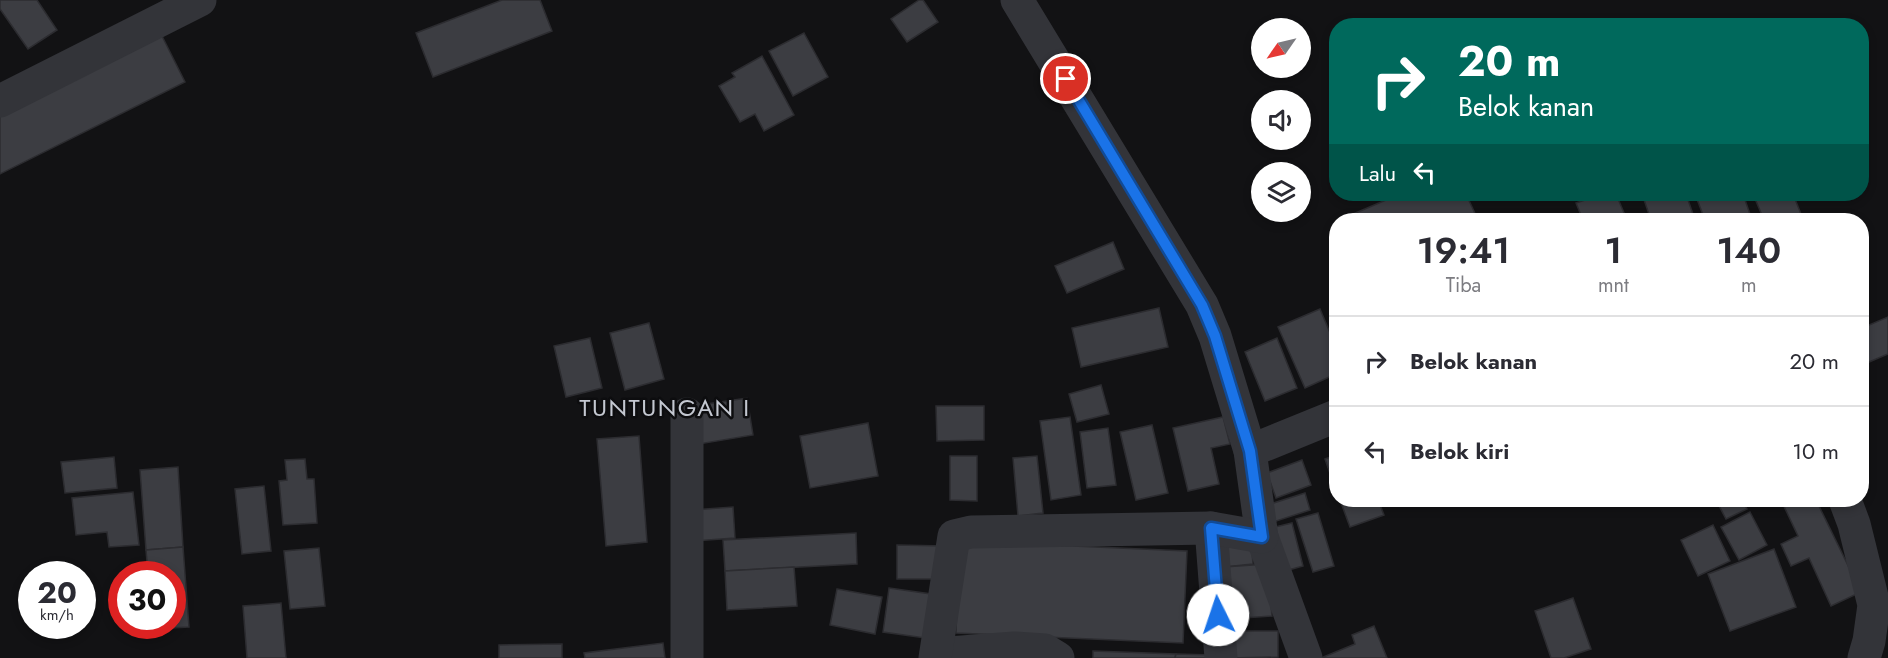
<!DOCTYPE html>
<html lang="id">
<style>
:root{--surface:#fff;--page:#f7f7f7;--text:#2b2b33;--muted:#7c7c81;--line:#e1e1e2}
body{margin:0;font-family:Jost,sans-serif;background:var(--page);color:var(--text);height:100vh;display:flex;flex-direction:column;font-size:22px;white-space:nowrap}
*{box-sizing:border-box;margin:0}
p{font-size:20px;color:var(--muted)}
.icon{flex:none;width:33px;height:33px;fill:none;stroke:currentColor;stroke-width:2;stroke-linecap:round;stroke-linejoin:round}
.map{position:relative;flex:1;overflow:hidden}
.details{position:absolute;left:1329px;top:213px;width:540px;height:294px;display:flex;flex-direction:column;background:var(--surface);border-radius:24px;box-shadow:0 3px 9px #0003}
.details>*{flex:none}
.top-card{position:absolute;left:1329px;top:18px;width:540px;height:183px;border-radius:24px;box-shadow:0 3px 9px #0003;background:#00695c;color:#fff;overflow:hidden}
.needle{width:39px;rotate:236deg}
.buttons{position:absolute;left:1251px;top:18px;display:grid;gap:12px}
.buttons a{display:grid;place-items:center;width:60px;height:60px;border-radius:50%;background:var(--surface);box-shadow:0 3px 9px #0003;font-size:30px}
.speed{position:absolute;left:18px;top:561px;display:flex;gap:12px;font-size:30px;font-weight:700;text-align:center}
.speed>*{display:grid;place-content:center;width:78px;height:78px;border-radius:50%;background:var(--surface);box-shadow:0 3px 9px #0003;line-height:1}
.speed small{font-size:15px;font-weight:400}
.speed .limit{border:9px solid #d22;background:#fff;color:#111}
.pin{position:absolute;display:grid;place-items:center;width:51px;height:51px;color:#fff;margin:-26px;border:3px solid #fff;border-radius:50%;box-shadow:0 2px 6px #0007}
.me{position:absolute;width:66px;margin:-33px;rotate:356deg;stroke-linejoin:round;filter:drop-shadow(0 0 4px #0008)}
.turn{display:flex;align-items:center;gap:21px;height:126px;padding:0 30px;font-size:27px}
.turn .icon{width:78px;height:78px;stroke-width:2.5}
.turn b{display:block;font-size:42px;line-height:51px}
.then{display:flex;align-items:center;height:57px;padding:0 30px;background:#0003;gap:12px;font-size:22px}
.eta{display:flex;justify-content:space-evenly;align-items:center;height:102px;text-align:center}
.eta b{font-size:36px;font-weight:600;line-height:42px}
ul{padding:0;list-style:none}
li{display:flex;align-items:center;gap:18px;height:90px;padding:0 30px;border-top:2px solid var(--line)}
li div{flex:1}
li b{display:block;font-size:22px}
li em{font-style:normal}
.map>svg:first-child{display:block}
.building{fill:#3c3d42;stroke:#2c2c30;stroke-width:1.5}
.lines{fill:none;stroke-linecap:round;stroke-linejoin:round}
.minor{stroke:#333439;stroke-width:33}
.route-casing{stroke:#114b97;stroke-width:15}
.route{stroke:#1a73e8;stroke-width:10}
.labels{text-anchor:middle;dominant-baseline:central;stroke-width:5;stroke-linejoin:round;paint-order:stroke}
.quarter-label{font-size:24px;letter-spacing:1.5px;fill:#c4c8d1;stroke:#0d0d0f}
</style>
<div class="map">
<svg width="1888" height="658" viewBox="0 0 1888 658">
<rect width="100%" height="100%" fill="#121214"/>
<g class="building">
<polygon points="0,0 37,0 57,30 28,49 0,9"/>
<polygon points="502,0 540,0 552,31 433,77 416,33"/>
<polygon points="919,0 923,0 938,22 907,42 891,19"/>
<polygon points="158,28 185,82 0,174 0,106"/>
<polygon points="804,33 828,77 793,96 769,51"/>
<polygon points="762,56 794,115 764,131 755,114 740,122 719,86 735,77 732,73"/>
<polygon points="1400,194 1466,194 1478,220 1339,220"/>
<polygon points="1603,194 1616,194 1627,220 1583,220 1576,203"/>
<polygon points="1642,194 1686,194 1695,220 1651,220"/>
<polygon points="1695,194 1743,194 1752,220 1705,220"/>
<polygon points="1753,194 1793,194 1801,214 1785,220 1764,220"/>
<polygon points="1113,242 1124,269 1067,293 1055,266"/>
<polygon points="1159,308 1168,347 1081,367 1072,328"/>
<polygon points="1320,309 1336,347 1336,374 1305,388 1278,327"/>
<polygon points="1888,317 1888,354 1862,365 1862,328"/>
<polygon points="649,323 664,379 625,390 610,333"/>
<polygon points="590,338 602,388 566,397 554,346"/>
<polygon points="1277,338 1297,388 1265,401 1245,352"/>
<polygon points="1101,385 1109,414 1077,422 1069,394"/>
<polygon points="747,398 753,435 699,444 693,406"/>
<polygon points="936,406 984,406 984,440 937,441"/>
<polygon points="1070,417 1081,495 1051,500 1040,421"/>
<polygon points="1223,417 1230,444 1211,448 1219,484 1188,491 1173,428"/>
<polygon points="868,423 878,476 810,488 800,436"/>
<polygon points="1152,425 1168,493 1136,500 1120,432"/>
<polygon points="1108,428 1116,485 1087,488 1080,432"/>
<polygon points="639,436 647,542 606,546 597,439"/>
<polygon points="1336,455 1336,491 1325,459"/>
<polygon points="950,456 977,456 977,501 950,500"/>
<polygon points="1037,456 1043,513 1018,516 1013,458"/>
<polygon points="114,457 117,488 65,493 61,462"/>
<polygon points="305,459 307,479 314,479 317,523 283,525 279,481 287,480 285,460"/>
<polygon points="1302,460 1311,485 1276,498 1267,473"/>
<polygon points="178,467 183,547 146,550 140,470"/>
<polygon points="264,486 271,551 242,554 235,489"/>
<polygon points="133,492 139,545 109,547 107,532 76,535 72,498"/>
<polygon points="1305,493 1310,510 1270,523 1264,506"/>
<polygon points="1340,500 1378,500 1384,515 1350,527"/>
<polygon points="1716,500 1742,500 1747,509 1726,519"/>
<polygon points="1781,500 1816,500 1861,592 1831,606 1809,558 1791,566 1781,544 1798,536"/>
<polygon points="733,507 735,538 694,541 692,510"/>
<polygon points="1750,512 1767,545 1739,560 1721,527"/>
<polygon points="1318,513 1334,566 1313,572 1296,519"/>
<polygon points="1292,523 1303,566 1285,571 1275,527"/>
<polygon points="1713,525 1730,561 1698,576 1681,540"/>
<polygon points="856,533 857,564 725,571 723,540"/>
<polygon points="1251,539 1253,564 1224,567 1223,541"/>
<polygon points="959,541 1187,551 1183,643 956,633"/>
<polygon points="897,545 945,546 945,579 897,579"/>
<polygon points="183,547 189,627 152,629 151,626 172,626 172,574 148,574 146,550"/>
<polygon points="319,548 325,606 290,609 284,551"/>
<polygon points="1774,549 1796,607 1730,631 1708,574"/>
<polygon points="1267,564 1272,616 1229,619 1224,567"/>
<polygon points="794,567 797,606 727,610 725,571"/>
<polygon points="889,588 931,594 925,638 883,632"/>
<polygon points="837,589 882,597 875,634 830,625"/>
<polygon points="1573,598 1591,649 1564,658 1551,658 1535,611"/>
<polygon points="281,603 286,658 247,658 243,606"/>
<polygon points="1374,626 1387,658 1321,658 1355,644 1352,635"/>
<polygon points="1228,631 1278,631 1278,657 1229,658"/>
<polygon points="663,643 665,658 585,658 584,653"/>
<polygon points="562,644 562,658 499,658 499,645"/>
<polygon points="1093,651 1176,654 1175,658 1093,658"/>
<polygon points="1176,654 1213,655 1213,658 1175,658"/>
</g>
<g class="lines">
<g class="minor">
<polyline points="1017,0 1202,305 1215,336 1250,451 1262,537 1306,658"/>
<polyline points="0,101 200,0"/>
<polyline points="687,414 687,658"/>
<polyline points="1250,451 1336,416"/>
<polyline points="1845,500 1854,524 1874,605 1869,641 1864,658"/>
<polyline points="1211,528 1221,658"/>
<polyline points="936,654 1014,648 1045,650 1058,658"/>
<polyline points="935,658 954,536 971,532 1211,528 1262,537"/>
</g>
</g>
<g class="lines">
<defs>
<polyline id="route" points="1066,79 1202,305 1215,336 1250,451 1262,537 1211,528 1218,615"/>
</defs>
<use href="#route" class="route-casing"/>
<use href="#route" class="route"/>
</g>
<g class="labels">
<g class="quarter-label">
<text x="665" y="407">TUNTUNGAN I</text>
</g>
</g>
</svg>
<div class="buttons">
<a><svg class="needle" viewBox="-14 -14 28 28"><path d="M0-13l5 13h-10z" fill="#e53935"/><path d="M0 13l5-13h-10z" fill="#7c7c81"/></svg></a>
<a><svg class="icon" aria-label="sound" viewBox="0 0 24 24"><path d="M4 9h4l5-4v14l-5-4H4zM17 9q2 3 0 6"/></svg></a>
<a><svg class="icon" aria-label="layers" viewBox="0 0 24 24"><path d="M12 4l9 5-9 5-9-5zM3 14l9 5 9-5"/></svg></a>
</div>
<div class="speed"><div>20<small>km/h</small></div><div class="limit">30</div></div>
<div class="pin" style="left:1066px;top:79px;background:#d93025"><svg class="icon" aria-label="arrive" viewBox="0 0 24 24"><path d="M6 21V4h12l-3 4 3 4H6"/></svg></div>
<svg class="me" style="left:1218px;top:615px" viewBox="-20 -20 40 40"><circle r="19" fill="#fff"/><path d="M0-13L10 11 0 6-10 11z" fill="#1a73e8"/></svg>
<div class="top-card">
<div class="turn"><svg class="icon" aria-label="right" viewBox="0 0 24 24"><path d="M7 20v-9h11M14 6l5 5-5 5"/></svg><div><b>20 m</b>Belok kanan</div></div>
<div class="then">Lalu<svg class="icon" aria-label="left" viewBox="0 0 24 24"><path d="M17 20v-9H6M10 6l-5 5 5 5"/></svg></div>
</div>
<section class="details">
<div class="eta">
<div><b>19:41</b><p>Tiba</p></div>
<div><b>1</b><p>mnt</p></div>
<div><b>140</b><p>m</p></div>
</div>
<ul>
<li><svg class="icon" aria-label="right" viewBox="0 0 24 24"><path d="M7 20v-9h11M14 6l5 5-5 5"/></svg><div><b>Belok kanan</b></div><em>20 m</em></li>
<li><svg class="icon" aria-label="left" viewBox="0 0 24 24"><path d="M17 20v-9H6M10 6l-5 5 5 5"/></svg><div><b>Belok kiri</b></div><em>10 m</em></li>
</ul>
</section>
</div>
